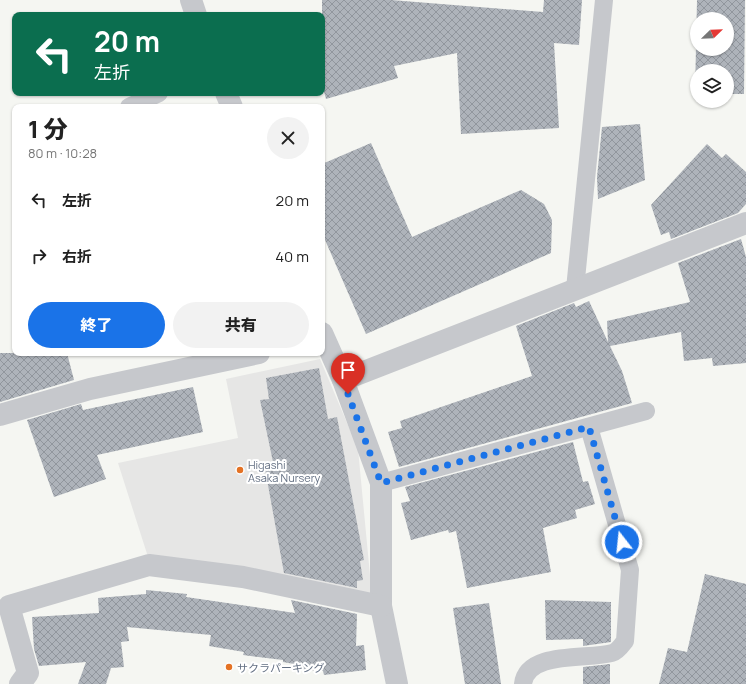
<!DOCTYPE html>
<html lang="ja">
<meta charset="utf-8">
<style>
:root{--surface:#fff;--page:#f2f2f2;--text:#222;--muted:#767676;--accent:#1a73e8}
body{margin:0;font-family:Manrope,"Noto Sans JP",sans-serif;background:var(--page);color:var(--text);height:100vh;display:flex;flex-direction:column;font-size:15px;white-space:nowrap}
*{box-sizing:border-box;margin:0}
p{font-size:13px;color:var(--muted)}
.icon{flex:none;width:22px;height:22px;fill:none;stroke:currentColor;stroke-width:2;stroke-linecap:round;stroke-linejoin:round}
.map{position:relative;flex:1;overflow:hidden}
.panel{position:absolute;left:12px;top:104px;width:313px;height:252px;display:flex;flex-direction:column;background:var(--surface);border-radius:8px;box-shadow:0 1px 3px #0004}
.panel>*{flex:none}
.guide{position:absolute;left:12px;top:12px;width:313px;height:84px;border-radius:8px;box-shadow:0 1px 3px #0004;background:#0b6e4f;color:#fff;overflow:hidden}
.needle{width:26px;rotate:67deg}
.buttons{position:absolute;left:690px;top:12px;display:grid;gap:8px}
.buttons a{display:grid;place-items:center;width:44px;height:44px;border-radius:50%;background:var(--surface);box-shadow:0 1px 3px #0004;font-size:20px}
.pin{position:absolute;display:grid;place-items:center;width:34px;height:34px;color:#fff;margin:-41px -17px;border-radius:50% 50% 50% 0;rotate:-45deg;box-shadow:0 0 4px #0007}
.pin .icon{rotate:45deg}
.me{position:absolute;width:44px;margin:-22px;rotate:344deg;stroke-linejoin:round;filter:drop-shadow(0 0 3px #0008)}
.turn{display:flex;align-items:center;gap:14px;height:84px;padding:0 16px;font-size:18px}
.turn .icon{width:52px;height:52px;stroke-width:2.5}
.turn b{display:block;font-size:28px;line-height:34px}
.round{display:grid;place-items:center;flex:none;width:42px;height:42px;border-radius:21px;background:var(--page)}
.headline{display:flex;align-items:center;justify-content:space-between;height:68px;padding:0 16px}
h1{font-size:24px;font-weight:800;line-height:30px}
.primary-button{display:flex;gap:8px;margin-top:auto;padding:8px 16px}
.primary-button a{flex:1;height:46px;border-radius:24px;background:var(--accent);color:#fff;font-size:16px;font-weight:800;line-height:46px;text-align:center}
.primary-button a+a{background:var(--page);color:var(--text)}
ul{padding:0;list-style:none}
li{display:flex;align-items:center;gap:12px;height:56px;padding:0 16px}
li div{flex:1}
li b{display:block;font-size:15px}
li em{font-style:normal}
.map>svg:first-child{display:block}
.built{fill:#e6e6e5}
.building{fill:url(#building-cross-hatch);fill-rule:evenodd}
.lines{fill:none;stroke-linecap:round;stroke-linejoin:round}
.service{stroke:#c6c8cc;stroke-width:18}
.minor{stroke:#c6c8cc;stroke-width:22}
.route{stroke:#1a73e8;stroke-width:7;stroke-dasharray:0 12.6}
.poi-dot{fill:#e47224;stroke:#fff;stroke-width:1.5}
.labels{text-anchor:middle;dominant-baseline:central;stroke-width:4;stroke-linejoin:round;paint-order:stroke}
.poi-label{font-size:11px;fill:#647083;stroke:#fff;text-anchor:start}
</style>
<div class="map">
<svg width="746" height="684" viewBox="0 0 746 684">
<defs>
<pattern id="building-cross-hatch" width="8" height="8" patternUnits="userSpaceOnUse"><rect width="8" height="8" fill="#aeb3ba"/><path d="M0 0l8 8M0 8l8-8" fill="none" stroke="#91969d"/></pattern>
</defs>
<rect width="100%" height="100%" fill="#f5f6f2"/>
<polygon class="built" points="320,359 358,449 372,596 149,560 118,463 238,438 226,379"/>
<g class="building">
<polygon points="322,0 391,0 543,12 544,0 582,0 579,45 554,43 559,128 461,134 457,53 394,66 398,78 326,99 322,84"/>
<path d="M697,0H745L744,94H727V71H697V93H695ZM697,19H727V49H697Z"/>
<polygon points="640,124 645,180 598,199 597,177 602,127"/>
<polygon points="371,143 412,237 521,190 544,204 552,220 551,253 366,334 322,233 322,164"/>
<polygon points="707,144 722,158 726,154 746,172 746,204 738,213 671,239 669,232 661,235 651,205"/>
<polygon points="741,239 746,257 746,363 713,366 712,358 684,361 681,332 610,346 622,371 632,403 399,467 388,432 402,428 400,421 532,376 516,326 574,303 576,307 589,301 608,342 607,321 690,302 678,263"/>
<polygon points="0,353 67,353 74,380 0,402"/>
<polygon points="319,368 328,419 337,417 364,560 360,561 363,580 357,581 357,588 284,573 264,463 273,462 260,400 269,399 266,378"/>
<polygon points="193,387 203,432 97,455 106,479 54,497 27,420 81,404 83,410"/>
<polygon points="573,442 583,482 588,481 595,504 575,510 577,518 543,528 551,572 467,588 456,531 449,533 448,530 411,540 401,503 410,501 405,487"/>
<polygon points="705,574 746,584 746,684 659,684 668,648 687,652"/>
<polygon points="146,590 187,594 186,597 295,613 291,600 357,614 356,646 364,645 366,670 324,675 323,671 293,669 294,664 283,662 283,660 243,655 244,652 209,646 211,635 127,627 129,641 121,642 124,667 111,668 106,684 78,684 86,662 39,666 34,649 32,617 99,613 98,598 146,594"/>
<polygon points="545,600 611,602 611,642 583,646 583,639 546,640"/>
<polygon points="489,603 501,684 465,684 453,608"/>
<polygon points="610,664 610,684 583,684 583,667"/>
</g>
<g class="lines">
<g class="service">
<polyline points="129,107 159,93"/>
<polyline points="575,289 604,0"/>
<polyline points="381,483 646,411"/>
<path d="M523,684C527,650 589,660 612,653C617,652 622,645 625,641L630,570L589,427"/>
</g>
<g class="minor">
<polyline points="191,0 196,15"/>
<polyline points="226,93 232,107"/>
<polyline points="322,333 343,380 381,483 381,606 397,684"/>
<polyline points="343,380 746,223"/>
<polyline points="0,415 90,389 259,353"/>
<polyline points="20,684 28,673 9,606 149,565 243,577 381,606"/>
</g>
</g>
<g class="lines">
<polyline class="route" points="348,394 381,483 589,427 622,542"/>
</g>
<g class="poi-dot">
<circle cx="240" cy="470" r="4"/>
<circle cx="229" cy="667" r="4"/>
</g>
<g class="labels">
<g class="poi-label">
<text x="248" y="464">Higashi<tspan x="248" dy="13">Asaka Nursery</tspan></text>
<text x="237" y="667">サクラパーキング</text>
</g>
</g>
</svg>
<div class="buttons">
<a><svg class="needle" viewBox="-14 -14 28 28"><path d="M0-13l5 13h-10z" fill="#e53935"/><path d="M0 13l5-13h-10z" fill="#767676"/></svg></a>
<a><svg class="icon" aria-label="layers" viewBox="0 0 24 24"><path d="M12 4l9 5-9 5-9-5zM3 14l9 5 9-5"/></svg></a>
</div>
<div class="pin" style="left:348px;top:394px;background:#d93025"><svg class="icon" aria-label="arrive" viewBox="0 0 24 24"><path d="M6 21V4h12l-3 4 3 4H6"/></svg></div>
<svg class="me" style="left:622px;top:542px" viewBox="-20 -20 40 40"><circle r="17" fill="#1a73e8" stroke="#fff" stroke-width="3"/><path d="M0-11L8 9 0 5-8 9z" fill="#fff"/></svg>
<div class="guide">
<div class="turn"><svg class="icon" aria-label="left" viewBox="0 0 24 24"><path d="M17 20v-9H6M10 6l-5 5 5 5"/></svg><div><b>20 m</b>左折</div></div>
</div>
<section class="panel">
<div class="headline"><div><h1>1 分</h1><p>80 m · 10:28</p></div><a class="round"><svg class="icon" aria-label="close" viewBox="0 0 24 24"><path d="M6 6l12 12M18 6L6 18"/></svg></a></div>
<ul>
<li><svg class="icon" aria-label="left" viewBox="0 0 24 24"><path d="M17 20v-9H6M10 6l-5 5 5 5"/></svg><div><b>左折</b></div><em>20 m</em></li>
<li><svg class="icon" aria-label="right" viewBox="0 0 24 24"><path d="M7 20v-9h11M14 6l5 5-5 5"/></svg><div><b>右折</b></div><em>40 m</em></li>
</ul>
<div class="primary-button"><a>終了</a><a>共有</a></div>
</section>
</div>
